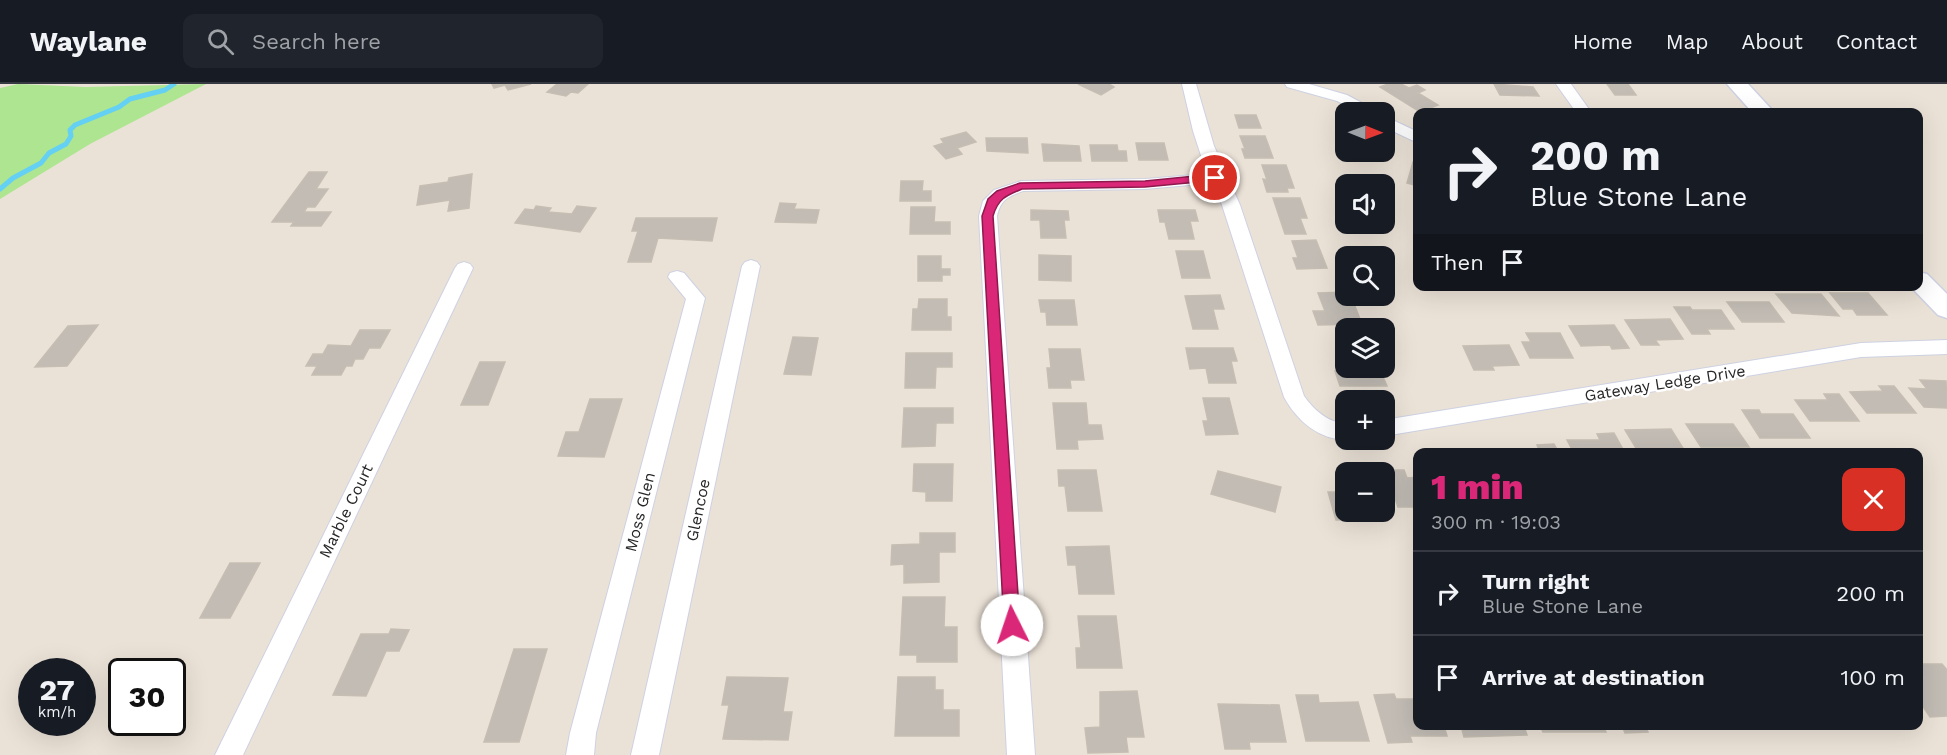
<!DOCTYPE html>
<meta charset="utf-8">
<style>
:root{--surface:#171b24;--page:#20242c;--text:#f1f3f6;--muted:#9ea1a6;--line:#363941;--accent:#db2777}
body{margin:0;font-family:"Work Sans",sans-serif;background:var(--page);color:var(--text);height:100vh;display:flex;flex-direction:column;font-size:22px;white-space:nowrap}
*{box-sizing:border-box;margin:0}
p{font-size:20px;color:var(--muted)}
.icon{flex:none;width:33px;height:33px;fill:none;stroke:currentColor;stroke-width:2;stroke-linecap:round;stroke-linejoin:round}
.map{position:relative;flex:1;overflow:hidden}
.drawer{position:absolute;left:1413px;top:364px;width:510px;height:282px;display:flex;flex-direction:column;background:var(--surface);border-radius:12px;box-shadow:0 6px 24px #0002}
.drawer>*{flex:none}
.top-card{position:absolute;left:1413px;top:24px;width:510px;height:183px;border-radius:12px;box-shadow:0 6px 24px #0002;background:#171b24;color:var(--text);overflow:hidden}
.needle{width:39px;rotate:91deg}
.controls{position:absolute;left:1335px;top:18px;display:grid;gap:12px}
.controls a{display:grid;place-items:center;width:60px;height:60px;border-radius:12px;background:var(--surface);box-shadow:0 6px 24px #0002;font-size:30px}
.speed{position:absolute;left:18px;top:574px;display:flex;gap:12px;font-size:30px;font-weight:700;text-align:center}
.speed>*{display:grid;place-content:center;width:78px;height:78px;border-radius:50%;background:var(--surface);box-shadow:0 6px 24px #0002;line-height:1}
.speed small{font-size:15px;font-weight:400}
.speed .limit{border:3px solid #111;border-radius:9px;background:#fff;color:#111}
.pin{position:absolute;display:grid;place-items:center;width:51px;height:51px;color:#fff;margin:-26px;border:3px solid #fff;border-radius:50%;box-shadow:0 2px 6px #0007}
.me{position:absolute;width:66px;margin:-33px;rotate:356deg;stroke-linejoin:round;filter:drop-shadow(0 0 4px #0008)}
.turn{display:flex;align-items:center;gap:21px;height:126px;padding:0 18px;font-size:27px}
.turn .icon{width:78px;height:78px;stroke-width:2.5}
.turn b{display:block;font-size:42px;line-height:51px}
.then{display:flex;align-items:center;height:57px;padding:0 18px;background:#0003;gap:12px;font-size:22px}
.round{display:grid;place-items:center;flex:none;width:63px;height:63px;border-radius:12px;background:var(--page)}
.headline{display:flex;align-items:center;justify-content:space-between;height:102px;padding:0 18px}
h1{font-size:36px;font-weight:800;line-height:45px;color:var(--accent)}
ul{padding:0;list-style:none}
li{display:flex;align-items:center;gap:18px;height:84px;padding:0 18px;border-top:2px solid var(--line)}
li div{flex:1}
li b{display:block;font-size:22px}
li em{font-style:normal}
header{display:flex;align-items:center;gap:36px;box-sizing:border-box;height:84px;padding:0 30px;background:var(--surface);border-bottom:2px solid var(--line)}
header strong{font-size:28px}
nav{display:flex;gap:33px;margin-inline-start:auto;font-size:21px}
.search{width:420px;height:54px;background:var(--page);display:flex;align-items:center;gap:15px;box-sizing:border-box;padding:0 21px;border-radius:12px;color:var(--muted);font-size:22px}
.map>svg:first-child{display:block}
.green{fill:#aee590}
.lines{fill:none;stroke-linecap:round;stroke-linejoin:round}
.stream{stroke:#64d0f4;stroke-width:5}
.building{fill:#c2bcb5;stroke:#c6beb2;stroke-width:1.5}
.street-casing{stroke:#cdd1e2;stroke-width:2}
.secondary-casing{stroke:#cdd1e2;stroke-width:3}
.street{fill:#fff;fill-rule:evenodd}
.secondary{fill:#fff;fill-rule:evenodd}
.route{fill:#db2777;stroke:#8e194d;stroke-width:1.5}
.labels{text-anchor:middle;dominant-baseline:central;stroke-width:5;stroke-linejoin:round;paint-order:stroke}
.street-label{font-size:16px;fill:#272727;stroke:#fff}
</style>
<header>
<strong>Waylane</strong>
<div class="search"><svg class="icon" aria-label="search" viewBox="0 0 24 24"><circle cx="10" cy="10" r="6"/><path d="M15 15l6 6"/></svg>Search here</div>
<nav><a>Home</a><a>Map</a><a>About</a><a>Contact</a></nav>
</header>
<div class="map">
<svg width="1947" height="671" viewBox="0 0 1947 671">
<rect width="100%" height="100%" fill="#ebe2d7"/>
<polygon class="green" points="18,0 85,3 206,0 90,60 0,115 0,4"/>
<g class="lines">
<polyline class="stream" points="0,105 13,94 41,79 49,69 66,60 71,52 70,46 75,41 119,23 130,15 165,6 174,0"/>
</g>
<g class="building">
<polygon points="492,0 531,0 508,6 505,1 494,4"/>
<polygon points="557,0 588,0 578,9 571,8 566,12 547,8"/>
<polygon points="1078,0 1109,0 1114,3 1101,11"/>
<polygon points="1388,0 1401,0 1409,4 1417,1 1425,6 1418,9 1438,21 1420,28 1380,3"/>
<polygon points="1494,0 1533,3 1539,12 1500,11"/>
<polygon points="1607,0 1628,0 1636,11 1615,11"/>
<polygon points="1235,31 1256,31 1261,44 1239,44"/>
<polygon points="966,48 976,58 957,64 962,70 946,75 934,62 944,59 941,55"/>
<polygon points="1240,52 1265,52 1273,74 1245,74 1242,65 1245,65"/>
<polygon points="986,54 1027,54 1028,69 987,67"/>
<polygon points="1136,59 1164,59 1168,76 1139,76"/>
<polygon points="1042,60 1079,62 1081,77 1044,77"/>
<polygon points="1090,61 1117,61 1118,67 1126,67 1127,77 1092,77"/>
<polygon points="1349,68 1381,68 1377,77 1348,69"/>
<polygon points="1413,78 1418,79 1418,102 1407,99"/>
<polygon points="1262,81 1286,81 1294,104 1287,104 1288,108 1267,108 1263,95 1267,96"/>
<polygon points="309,88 327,88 316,105 328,105 315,123 307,123 304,128 331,128 321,142 291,142 294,138 272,138"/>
<polygon points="472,90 469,124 448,127 450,116 417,121 420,102 448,98 449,94"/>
<polygon points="901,97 923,97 922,107 931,107 931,117 900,117"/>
<polygon points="1273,114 1300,114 1307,134 1300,134 1306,150 1285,150"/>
<polygon points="780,119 796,120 794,125 819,126 816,139 775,138"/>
<polygon points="536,122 551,124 548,128 572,130 577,122 596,124 580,148 515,139 525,125 534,126"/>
<polygon points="911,123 935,123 934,138 950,138 950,150 910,150"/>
<polygon points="1031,126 1068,127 1069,136 1064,136 1066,154 1041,154 1040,136 1031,136"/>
<polygon points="1158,126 1195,126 1198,137 1190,137 1194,155 1169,155 1165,138 1160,138"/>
<polygon points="636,134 717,134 712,157 658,154 651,178 628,178 638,147 632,147"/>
<polygon points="1316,156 1327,184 1297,185 1293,174 1298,174 1292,157"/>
<polygon points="1176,167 1203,167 1210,194 1182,194"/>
<polygon points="1039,171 1071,172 1071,197 1039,196"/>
<polygon points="918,172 941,172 941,185 950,185 950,191 942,191 942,197 918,197"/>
<polygon points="1346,208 1346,212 1351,212 1362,240 1318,241 1313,227 1325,227 1318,209"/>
<polygon points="1830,209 1868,209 1887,231 1857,231 1853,225 1843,225"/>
<polygon points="1776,210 1821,210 1839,232 1792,229"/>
<polygon points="1220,211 1224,225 1213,225 1218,245 1193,245 1185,212"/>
<polygon points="919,215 947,215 947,233 951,233 951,246 912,246 913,225 918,225"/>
<polygon points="1039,216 1074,216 1077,241 1047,241 1046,228 1041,228"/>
<polygon points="1727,218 1769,218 1784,238 1742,238"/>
<polygon points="1674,223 1690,223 1692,226 1721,226 1734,245 1707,245 1710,250 1692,250"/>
<polygon points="1670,235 1683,255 1655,256 1659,261 1641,261 1625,236"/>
<polygon points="98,241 67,282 35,283 68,242"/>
<polygon points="1614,241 1629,264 1612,265 1610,261 1581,262 1569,242"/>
<polygon points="360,246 390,246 380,264 369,264 363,275 355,275 352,282 346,282 341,291 312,291 317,282 306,282 313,270 323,270 328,261 351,262"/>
<polygon points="1526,249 1560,249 1573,274 1530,274 1522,258 1531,258"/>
<polygon points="793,253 818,254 811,291 784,290"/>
<polygon points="1509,261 1519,281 1492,282 1494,286 1474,286 1463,262"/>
<polygon points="1186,264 1233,264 1237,277 1231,277 1236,299 1209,299 1206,284 1190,285"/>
<polygon points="1049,265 1080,265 1084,296 1070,296 1071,304 1049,304 1047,284 1051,284"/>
<polygon points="906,269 952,269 952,283 936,283 935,304 905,304"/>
<polygon points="480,278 505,278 488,321 461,321"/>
<polygon points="1347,284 1379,284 1387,302 1340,302 1335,287 1348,287"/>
<polygon points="1920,296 1946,297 1947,324 1924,323 1909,304 1927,305"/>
<polygon points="1879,302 1894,302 1916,329 1867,329 1850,308 1883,307"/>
<polygon points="1824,310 1839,310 1859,337 1810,337 1795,316 1828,316"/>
<polygon points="1203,314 1229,314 1238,350 1206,351 1203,337 1208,337"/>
<polygon points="590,315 622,315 604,373 558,372 566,348 579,348"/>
<polygon points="1053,319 1086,319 1088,341 1101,341 1103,355 1077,356 1078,365 1057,365"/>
<polygon points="904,324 953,324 953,339 936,339 935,362 902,363"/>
<polygon points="1742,326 1759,326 1761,330 1793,330 1810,354 1760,354"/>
<polygon points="1686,340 1733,340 1749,363 1701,363"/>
<polygon points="1671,345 1686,369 1639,369 1625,346"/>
<polygon points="1614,349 1625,369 1574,369 1567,356 1600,356 1597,350"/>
<polygon points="1554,360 1559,369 1508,369 1507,366 1539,366 1537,361"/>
<polygon points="914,380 953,380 952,417 926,417 926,408 913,407"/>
<polygon points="1058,386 1096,386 1102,427 1068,427 1065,402 1059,402"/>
<polygon points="1385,386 1404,386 1407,394 1418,393 1418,423 1398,423"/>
<polygon points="1218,387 1281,403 1275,428 1211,410"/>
<polygon points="1328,408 1346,408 1346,428 1384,427 1387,435 1336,436"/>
<polygon points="920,449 955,449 955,468 939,468 939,498 904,499 904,480 891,481 892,461 920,460"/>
<polygon points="1109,462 1114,510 1079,510 1076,481 1068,481 1066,463"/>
<polygon points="230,479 260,479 230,534 200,534"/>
<polygon points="903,513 945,513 944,543 957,543 957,578 917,578 917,571 900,571"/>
<polygon points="1078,532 1116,532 1122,584 1077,584 1076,564 1081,564"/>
<polygon points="391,545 409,546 399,567 386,567 366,612 333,611 361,550 389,550"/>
<polygon points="514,565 547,565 519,658 484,658"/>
<polygon points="1918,580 1942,580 1947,586 1947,632 1930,633 1918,615 1918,595 1924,594 1918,586"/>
<polygon points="727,593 788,594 783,628 792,628 788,656 723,655 729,621 722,621"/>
<polygon points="898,593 935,593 935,606 943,606 943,626 959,626 959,652 895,652"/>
<polygon points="1137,607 1144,653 1126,653 1128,668 1088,669 1085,644 1100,643 1100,608"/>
<polygon points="1394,610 1396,615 1418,615 1418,642 1444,642 1447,652 1410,652 1412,658 1388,659 1374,611"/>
<polygon points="1296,611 1318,611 1319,619 1358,618 1369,657 1306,657"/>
<polygon points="1218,620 1279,621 1286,658 1249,658 1250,665 1225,665"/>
<polygon points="1461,642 1524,642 1527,651 1464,653"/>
<polygon points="1540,642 1603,642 1606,648 1543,648"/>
<polygon points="1622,642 1645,642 1648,648 1625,649"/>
</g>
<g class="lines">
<defs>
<g id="street">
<path d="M1182,0H1196L1214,62L1240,121L1304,312C1314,326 1327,338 1346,340V356H1348C1319,356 1297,337 1284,313L1222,121L1212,99L1145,105L1023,107C1008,113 1001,115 997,132L1035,671H1007L979,132L983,117L994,106L1021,97L1145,95L1207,90L1193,47Z"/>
<polygon points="1285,0 1309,0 1347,11 1379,28 1360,28 1337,17 1287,3"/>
<polygon points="1556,0 1571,0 1591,28 1576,28"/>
<polygon points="1384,32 1418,48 1418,59 1384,43"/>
<polygon points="751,176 757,178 760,182 659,671 631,671 742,182 745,178"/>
<polygon points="464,178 470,180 473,184 243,671 215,671 455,184 458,180"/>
<polygon points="677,187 684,189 705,214 596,649 594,671 566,671 570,649 686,215 668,193 670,189"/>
<polygon points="1947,256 1947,270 1861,273 1384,352 1384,336 1861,259"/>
</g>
<g id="secondary">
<polygon points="1727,0 1748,0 1774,28 1752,28"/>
<polygon points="1918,188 1927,190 1947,210 1947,234 1938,231 1910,202 1918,202"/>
</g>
</defs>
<use href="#street" class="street-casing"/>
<use href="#secondary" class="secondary-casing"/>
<use href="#street" class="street"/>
<use href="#secondary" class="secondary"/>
</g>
<path class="route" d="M1215,90L1220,94L1219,96L1145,103L1022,105C1005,112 998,115 993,132L1020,541L1018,546L1012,548L1006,546L1004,541L982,132L988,115L997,107L1020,99L1145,97Z"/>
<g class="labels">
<g class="street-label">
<text transform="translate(1665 299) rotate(-9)">Gateway Ledge Drive</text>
<text transform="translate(698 426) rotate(-78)">Glencoe</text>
<text transform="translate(346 427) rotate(-64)">Marble Court</text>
<text transform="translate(640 428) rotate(-76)">Moss Glen</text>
</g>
</g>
</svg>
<div class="controls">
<a><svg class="needle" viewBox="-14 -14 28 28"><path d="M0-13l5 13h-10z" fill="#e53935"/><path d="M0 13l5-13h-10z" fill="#9ea1a6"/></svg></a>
<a><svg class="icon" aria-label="sound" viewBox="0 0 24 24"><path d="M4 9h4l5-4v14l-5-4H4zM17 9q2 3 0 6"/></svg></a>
<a><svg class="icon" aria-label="search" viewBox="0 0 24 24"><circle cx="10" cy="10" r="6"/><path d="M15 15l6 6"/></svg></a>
<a><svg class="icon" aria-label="layers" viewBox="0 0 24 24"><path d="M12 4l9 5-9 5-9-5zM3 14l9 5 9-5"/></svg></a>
<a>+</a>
<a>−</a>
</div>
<div class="speed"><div>27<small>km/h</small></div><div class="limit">30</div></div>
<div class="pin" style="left:1215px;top:94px;background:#d93025"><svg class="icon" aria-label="arrive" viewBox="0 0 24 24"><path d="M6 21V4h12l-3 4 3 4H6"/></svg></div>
<svg class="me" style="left:1012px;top:541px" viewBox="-20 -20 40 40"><circle r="19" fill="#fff"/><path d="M0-13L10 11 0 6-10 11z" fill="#db2777"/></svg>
<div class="top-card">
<div class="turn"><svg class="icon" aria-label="right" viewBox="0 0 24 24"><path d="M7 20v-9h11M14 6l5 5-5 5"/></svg><div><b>200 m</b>Blue Stone Lane</div></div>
<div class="then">Then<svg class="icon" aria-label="arrive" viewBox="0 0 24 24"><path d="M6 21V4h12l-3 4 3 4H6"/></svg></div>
</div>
<section class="drawer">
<div class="headline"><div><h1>1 min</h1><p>300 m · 19:03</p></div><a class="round" style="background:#d93025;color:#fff"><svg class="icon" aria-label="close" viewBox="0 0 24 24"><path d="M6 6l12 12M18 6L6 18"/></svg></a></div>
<ul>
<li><svg class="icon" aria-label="right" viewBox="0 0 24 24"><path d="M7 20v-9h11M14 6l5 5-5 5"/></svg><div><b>Turn right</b><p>Blue Stone Lane</p></div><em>200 m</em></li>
<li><svg class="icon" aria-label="arrive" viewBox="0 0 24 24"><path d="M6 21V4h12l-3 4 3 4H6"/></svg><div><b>Arrive at destination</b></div><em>100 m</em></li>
</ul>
</section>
</div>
